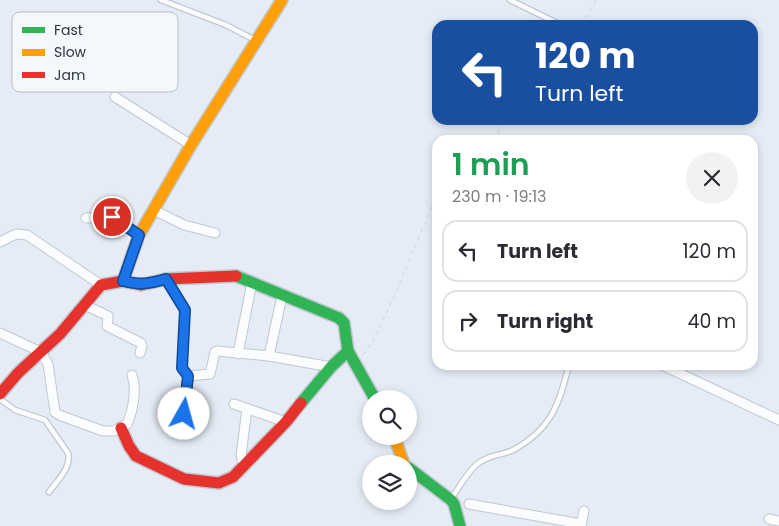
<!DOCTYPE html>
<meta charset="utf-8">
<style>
:root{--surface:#fff;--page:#f2f2f3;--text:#2b2b33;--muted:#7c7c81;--line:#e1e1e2}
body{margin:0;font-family:Poppins,sans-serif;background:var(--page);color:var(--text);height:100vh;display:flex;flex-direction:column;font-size:19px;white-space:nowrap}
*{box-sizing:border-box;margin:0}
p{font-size:16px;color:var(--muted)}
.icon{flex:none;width:28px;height:28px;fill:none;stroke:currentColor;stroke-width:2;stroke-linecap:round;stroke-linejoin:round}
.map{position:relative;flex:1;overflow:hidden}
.sheet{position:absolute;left:432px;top:135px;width:326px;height:235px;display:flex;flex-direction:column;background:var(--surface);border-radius:15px;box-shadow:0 2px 8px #0003}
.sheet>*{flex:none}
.guide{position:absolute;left:432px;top:20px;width:326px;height:105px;border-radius:15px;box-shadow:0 2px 8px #0003;background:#1a4fa0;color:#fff;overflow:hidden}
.fabs{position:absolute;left:362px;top:390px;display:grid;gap:10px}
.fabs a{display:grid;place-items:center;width:55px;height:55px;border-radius:50%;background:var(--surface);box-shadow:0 2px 8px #0003;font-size:25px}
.pin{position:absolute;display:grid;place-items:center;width:42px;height:42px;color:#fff;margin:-21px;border:2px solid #fff;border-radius:50%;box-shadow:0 1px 5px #0007}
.me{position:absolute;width:55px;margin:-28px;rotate:7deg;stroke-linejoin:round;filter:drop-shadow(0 0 4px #0008)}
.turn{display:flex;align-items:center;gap:18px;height:105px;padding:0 20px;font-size:22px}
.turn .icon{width:65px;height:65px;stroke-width:2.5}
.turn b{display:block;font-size:35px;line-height:42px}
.round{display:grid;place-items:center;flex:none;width:52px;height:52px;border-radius:26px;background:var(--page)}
.headline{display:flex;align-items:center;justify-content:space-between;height:85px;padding:0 20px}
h1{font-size:30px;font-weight:600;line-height:38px;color:#1e9e55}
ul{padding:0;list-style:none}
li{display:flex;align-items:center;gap:15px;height:62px;margin:0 10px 8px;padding:0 10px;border:2px solid var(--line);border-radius:15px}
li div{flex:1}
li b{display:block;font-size:19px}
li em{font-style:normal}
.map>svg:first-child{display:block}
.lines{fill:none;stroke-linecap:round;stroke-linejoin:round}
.lane-casing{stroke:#c0c7d0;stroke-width:7}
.street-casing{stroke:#c0c7d0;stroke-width:11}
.fast-casing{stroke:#c0c7d0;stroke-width:14}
.slow-casing{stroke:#c0c7d0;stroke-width:14}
.jam-casing{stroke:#c0c7d0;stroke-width:14}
.path{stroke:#d2d4d7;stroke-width:1;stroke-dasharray:4 4;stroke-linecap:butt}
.lane{stroke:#fbfcfe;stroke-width:4.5}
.street{stroke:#fbfcfe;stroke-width:9}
.fast{stroke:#30b455;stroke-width:11}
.slow{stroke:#ff9f0a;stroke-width:11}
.jam{stroke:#e5322d;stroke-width:11}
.route-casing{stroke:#114b97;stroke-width:12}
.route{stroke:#1a73e8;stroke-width:9}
.key{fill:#f4f8fd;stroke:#b8bec4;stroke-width:1}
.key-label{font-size:14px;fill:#2d353f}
</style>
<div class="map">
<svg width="779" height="526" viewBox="0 0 779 526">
<rect width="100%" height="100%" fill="#e5ecf5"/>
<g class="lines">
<defs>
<g id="lane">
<polyline points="161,0 226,25 255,40"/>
<polyline points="510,0 561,25"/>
<path d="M0,399L15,410L45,420L68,453C72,467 57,481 49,492"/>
<path d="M451,499C459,488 466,474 476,465C488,454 503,456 515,449C552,428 559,404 569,365"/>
</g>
<g id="street">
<polyline points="115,97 191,145"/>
<polyline points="154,210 184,225 215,233"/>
<polyline points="86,218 112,217 139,235"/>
<polyline points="0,242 16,234 27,235 101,285"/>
<polyline points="166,279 185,310 182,368 188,376 182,434"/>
<polyline points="85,305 108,316 107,326 141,343 142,346 140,353"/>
<path d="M0,333L41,352L48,364L55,412L59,415L103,431H114L127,424C133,411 137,389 132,375"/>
<polyline points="238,354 252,282"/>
<polyline points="269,356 282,296"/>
<polyline points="662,365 779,420"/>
<polyline points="188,376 210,374 215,352 217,351 269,356 331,367"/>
<polyline points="234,404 286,422"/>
<polyline points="244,466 241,455 247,409"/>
<polyline points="469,504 581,524"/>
<polyline points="769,519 779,521"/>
<polyline points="581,526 584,511"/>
</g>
<g id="fast">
<polyline points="236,276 339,318 344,323 348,351 375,399"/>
<polyline points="301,403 331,367 348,351"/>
<polyline points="409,468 451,500 454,504 460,526"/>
</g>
<g id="slow">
<polyline points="123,281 139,235 191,145 282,0"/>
<polyline points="394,436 404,464"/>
</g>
<g id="jam">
<polyline points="0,394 18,373 60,334 101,285 123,281 141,285 166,279 236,276"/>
<polyline points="121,428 129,446 136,456 184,479 219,483 233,477 286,422 301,403"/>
</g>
</defs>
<use href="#lane" class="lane-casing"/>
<use href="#street" class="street-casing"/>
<use href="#fast" class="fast-casing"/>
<use href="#slow" class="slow-casing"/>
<use href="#jam" class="jam-casing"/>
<g class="path">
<polyline points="582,25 596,0"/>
<polyline points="494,140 505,120"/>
<polyline points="363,355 373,341 394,297 438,192"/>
</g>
<use href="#lane" class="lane"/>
<use href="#street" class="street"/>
<use href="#fast" class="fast"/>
<use href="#slow" class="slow"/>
<use href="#jam" class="jam"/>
</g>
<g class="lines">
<defs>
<path id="route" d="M112,217L139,235L123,281C141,285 148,284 166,279L185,310L182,368L188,376L184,414"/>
</defs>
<use href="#route" class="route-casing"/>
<use href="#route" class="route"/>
</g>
<rect x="12" y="12" width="166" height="80" rx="8" class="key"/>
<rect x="22" y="27" width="23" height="6" fill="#30b455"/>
<rect x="22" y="49" width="23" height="7" fill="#ff9f0a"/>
<rect x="22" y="72" width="23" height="6" fill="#e5322d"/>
<g class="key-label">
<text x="54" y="35">Fast</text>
<text x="54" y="57">Slow</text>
<text x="54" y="80">Jam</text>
</g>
</svg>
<div class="fabs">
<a><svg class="icon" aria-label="search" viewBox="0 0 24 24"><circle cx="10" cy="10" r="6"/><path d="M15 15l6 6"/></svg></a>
<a><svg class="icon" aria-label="layers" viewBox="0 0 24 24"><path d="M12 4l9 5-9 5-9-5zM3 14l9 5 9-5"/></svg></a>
</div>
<div class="pin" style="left:112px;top:217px;background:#d93025"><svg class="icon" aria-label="arrive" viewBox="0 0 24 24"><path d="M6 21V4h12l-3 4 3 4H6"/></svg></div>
<svg class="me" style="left:184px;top:414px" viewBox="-20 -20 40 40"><circle r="19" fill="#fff"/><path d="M0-13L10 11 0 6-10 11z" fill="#1a73e8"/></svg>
<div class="guide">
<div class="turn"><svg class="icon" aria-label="left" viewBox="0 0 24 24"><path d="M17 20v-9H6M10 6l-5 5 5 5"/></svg><div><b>120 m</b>Turn left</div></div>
</div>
<section class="sheet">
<div class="headline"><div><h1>1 min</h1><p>230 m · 19:13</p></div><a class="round"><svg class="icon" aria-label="close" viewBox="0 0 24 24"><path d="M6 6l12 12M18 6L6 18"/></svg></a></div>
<ul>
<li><svg class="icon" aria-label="left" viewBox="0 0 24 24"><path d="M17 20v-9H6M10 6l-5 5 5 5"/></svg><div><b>Turn left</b></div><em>120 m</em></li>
<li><svg class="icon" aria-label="right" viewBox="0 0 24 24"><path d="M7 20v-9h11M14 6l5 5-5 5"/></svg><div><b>Turn right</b></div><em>40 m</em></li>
</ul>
</section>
</div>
